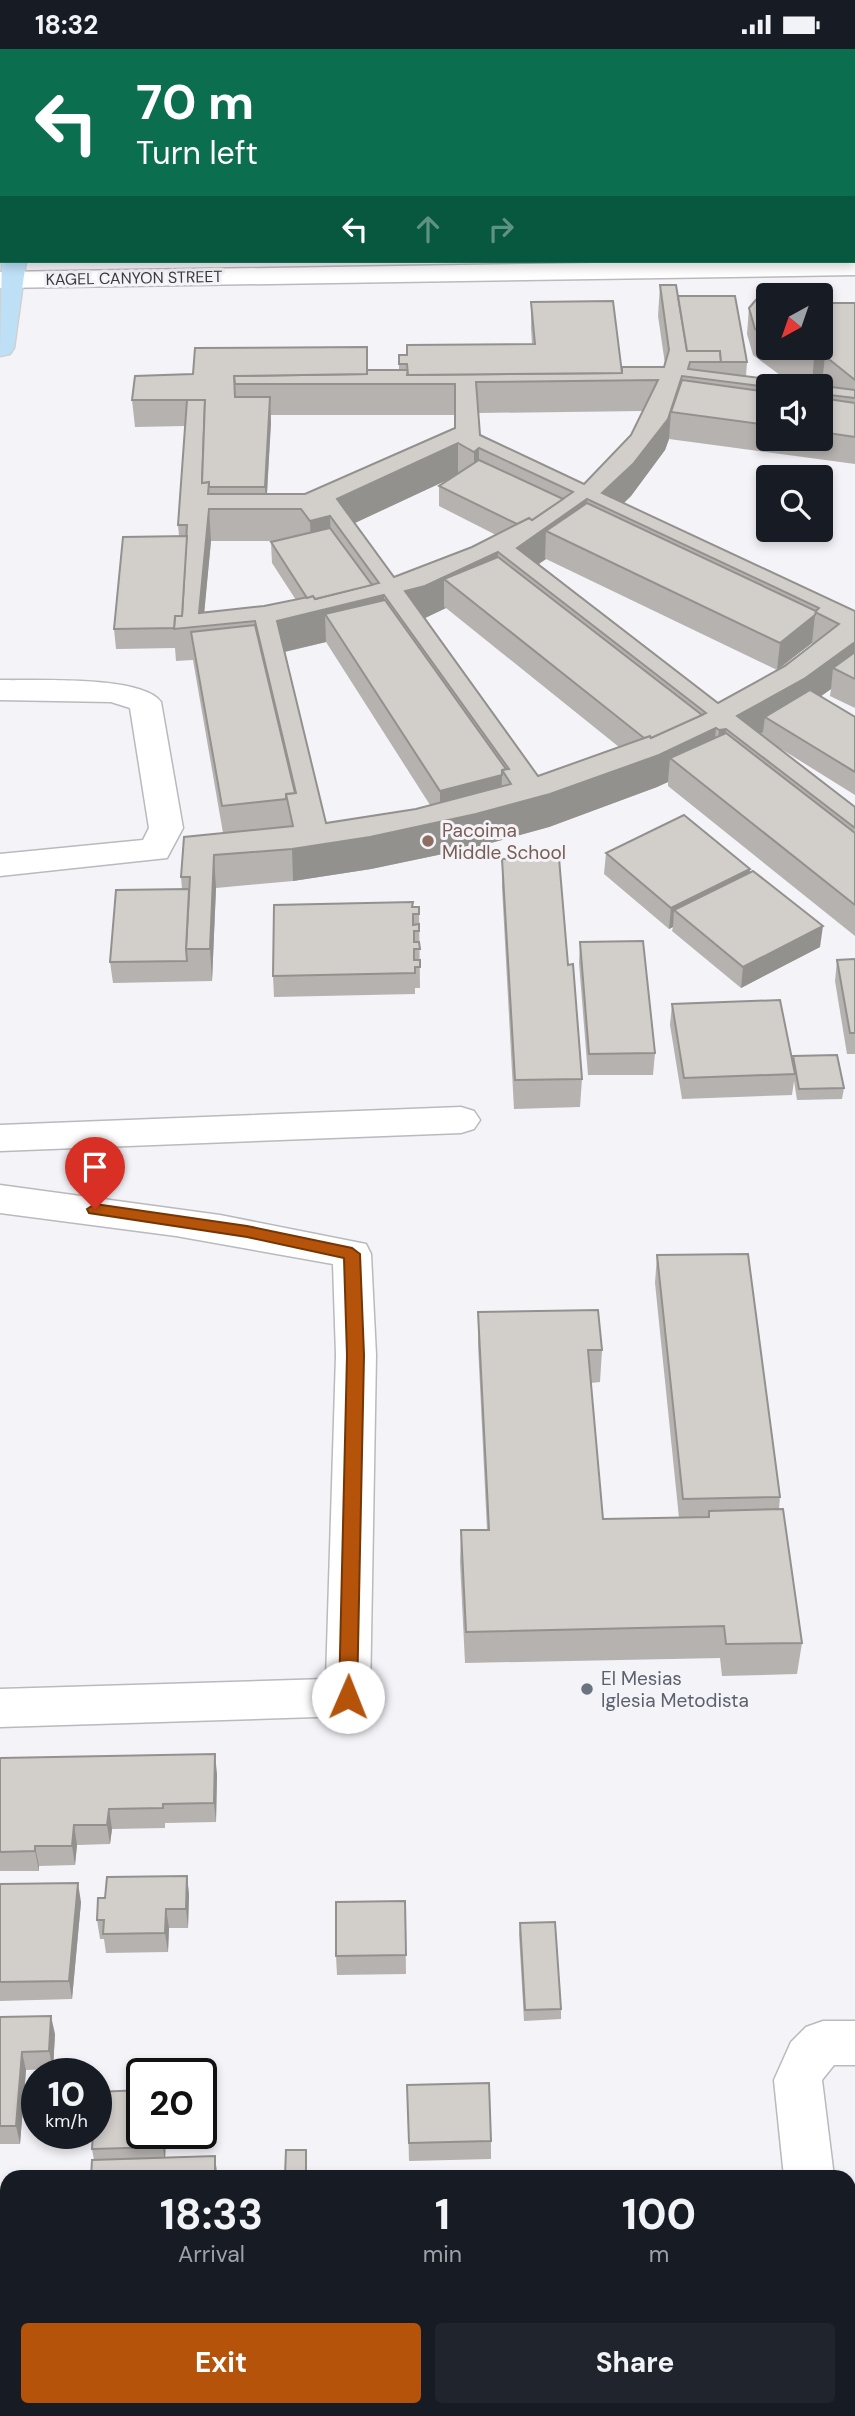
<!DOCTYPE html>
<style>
:root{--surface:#171b24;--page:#20242c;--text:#f1f3f6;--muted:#9ea1a6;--accent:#b45309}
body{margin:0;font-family:"DM Sans",sans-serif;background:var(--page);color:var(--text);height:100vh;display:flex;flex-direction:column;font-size:26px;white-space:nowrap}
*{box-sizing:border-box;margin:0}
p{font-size:23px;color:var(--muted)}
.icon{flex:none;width:38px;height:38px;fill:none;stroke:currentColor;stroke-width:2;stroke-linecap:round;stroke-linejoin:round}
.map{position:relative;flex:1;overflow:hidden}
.sheet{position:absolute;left:0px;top:2121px;width:856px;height:247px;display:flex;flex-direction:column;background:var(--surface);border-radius:21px 21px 0 0;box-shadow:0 4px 10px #0003}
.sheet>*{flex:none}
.hud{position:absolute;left:0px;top:0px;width:856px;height:214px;box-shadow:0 4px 10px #0003;background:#0b6e4f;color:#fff;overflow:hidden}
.needle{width:46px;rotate:220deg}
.controls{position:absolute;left:756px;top:234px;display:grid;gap:14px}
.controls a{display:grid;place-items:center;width:77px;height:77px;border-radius:7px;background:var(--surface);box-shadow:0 4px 10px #0003;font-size:35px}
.speed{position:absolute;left:21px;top:2009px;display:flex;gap:14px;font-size:35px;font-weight:700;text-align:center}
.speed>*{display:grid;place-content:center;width:91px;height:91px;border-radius:50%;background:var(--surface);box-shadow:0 4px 10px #0003;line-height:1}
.speed small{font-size:18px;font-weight:400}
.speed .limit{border:4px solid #111;border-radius:10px;background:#fff;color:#111}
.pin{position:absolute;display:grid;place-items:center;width:60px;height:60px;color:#fff;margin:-72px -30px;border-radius:50% 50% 50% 0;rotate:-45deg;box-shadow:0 0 7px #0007}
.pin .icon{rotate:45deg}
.me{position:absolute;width:77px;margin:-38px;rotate:1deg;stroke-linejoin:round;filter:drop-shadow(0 0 5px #0008)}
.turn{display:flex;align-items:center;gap:24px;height:147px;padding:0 21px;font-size:32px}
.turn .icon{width:91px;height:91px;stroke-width:2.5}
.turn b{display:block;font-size:49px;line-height:60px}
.lanes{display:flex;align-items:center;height:66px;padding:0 21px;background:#0003;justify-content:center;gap:35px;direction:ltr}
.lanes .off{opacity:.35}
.eta{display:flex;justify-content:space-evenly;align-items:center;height:119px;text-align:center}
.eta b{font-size:42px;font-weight:700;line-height:49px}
.primary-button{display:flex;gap:14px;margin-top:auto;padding:14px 21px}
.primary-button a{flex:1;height:80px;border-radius:7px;background:var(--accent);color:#fff;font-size:28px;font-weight:700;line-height:80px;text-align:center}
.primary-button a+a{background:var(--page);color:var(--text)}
.status{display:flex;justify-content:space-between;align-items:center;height:49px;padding:0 35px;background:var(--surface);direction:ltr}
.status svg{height:19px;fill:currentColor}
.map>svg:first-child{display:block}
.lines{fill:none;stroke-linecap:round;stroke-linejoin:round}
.minor-casing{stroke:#bab9be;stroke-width:3}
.major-casing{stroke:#d0d0d0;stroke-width:3}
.minor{fill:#fff;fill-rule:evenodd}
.major{fill:#bee0f7;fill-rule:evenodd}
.wall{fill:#b5b2af;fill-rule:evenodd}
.shaded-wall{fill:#93918e}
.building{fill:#d2cfcb;stroke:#93918e;stroke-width:2;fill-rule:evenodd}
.route{fill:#b45309;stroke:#753606;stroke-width:2}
.education-dot{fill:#8d6e63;stroke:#f4f3f8;stroke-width:2.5}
.worship-dot{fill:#6b7280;stroke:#f4f3f8;stroke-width:2.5}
.labels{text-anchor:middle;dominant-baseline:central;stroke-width:6;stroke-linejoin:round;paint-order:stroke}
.far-street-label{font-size:16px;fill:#3c3b3d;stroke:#f4f3f8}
.education-label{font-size:19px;fill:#785e54;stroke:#f4f3f8;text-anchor:start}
.worship-label{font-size:19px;fill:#5b616d;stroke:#f4f3f8;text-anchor:start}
</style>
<div class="status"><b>18:32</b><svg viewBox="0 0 49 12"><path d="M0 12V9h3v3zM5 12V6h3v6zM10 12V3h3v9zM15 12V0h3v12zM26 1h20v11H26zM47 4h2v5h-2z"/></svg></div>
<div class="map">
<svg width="855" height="2367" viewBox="0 0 855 2367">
<rect width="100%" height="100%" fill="#f4f3f8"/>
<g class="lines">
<defs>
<g id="minor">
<polygon points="855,210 855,226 0,239 0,223"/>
<path d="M0,631C33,632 142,626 161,653L183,779L167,809L0,827V805L143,791L149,779L130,659L111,653L0,651Z"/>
<polygon points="461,1058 474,1062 480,1071 474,1080 461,1084 0,1102 0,1076"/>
<polygon points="0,1136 220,1166 366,1195 371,1205 376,1306 370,1648 364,1661 348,1667 0,1678 0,1640 326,1630 336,1306 333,1215 176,1187 0,1164"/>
<polygon points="823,1972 855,1972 855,2016 834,2016 822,2031 834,2128 784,2128 774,2031 791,1993 806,1978"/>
<polygon points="849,2340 855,2345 855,2367 809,2367 809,2361 849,2361"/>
<polygon points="339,2361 391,2361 392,2367 338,2367"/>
</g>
<g id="major">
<rect x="28" y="0" width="24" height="2"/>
<polygon points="2,209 2,212 26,212 14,299 10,305 0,307"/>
</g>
</defs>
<use href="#minor" class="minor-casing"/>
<use href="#major" class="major-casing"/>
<use href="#minor" class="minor"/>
<use href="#major" class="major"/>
</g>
<g class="wall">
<rect x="854" y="60" width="1" height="28"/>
<rect x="854" y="90" width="1" height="88"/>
<path d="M660,236L678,247L747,313L746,327L811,335L800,325L780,326L753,306L747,285L749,259L768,247V299H821L855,254V415L669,390L665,401L631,447L624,454L855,562V659L830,647L831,640L820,648L855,668V746L778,698L855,758V887L668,737V733L657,738L549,778L476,798L371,820L293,832L216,839L212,932L113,934L110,913L182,840L181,828L223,784L193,611L176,612L175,599L116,600L114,580L179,487L178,476L185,377L135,378L132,351L193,325L367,298V321H399V306L532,295L531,279V253L622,324L664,318L665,315L658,267ZM822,334L825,337L812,335ZM768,338H821V390H768ZM643,362L631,386L584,435L480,386L478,364ZM271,366H454L455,379L305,445H267ZM449,430L439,437V457L496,486L472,498L394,528L354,474ZM211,492H276L271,493L272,514L296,551L264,557L204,563ZM546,510L777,621L718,654L539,515ZM446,559L619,698L538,727L425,569ZM326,593L430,756L416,760L326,774L285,603ZM812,594V596L778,620Z"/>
<polygon points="606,804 750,823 820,898 741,939 672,882 673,878 669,880 604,825"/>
<polygon points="502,810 568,916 582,1030 580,1058 514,1060 502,838"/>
<polygon points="412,858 419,858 420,939 415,939 415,945 274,948 273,927"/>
<polygon points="580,893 655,1004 653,1026 588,1026 579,914"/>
<polygon points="855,910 855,1005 847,1005 835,932 837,911"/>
<polygon points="672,955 792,1013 793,1007 844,1039 842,1050 797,1051 794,1032 792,1046 682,1050 670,976"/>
<polygon points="657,1206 780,1448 779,1460 802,1594 797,1625 722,1627 720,1609 465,1614 460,1513 461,1481 487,1481 478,1296 478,1263 602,1301 600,1333 591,1334 603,1470 679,1469 655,1234"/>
<polygon points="0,1709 217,1725 216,1773 165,1774 165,1779 112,1780 110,1795 77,1796 75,1816 39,1817 39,1822 0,1822"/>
<polygon points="187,1827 189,1846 188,1879 169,1879 168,1903 106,1904 104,1890 100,1890 97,1871 105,1849"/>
<polygon points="0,1835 81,1853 72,1950 0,1952"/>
<polygon points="405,1852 406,1925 337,1926 336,1907"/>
<polygon points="520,1874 561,1960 561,1970 524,1972 519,1885"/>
<polygon points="0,1968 55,1985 53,2020 26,2021 20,2095 0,2095"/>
<polygon points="407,2036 491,2092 491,2110 409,2112"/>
<polygon points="166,2084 165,2108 215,2107 217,2125 94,2111 92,2100"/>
<rect x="0" y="2141" width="7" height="110"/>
<polygon points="640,2361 770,2361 771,2367 640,2367"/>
</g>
<g class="shaded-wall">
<polygon points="825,307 822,334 812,335 814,309"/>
<polygon points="682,327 680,358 671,363 669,390 665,401 631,447 614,463 602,444"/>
<polygon points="270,348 271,375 266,460 265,438"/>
<polygon points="458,394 458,426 340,481 337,450"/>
<polygon points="479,399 479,431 474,434 474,403"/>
<polygon points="587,450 586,482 546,482 545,509 546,510 525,524 517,499"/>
<polygon points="209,460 211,492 203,577 199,564"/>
<polygon points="330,467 331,499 311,504 310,472"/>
<polygon points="498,503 497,535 444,530 444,558 446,559 425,569 405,542"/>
<polygon points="384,546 385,578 325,565 326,593 279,604 277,572"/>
<polygon points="815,566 812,594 777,621 780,594"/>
<polygon points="855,593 855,622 833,619 831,640 800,662 765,668 763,683 744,694 737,667"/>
<polygon points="716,679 713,712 670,709 668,733 657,738 549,778 476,798 371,820 293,832 292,800"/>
<polygon points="726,680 723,712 716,714 719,681"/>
<polygon points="502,726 501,754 440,770 440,742"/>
<polygon points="214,806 216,839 212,932 210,900"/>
<polygon points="750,820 748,841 674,861 673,878 669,880 671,859"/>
<polygon points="823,877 820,898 741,939 743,918"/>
<polygon points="215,1705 217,1725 216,1773 214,1754"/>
<polygon points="109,1760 112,1780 110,1795 107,1776"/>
<polygon points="74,1776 77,1796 75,1816 72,1797"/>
<polygon points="35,1797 39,1817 39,1822 35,1802"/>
<polygon points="187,1827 189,1846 188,1879 186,1860"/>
<polygon points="78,1834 81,1853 72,1950 69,1932"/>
<polygon points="166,1860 169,1879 168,1903 165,1884"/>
<polygon points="51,1967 55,1985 53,2020 49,2002"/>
<polygon points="22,2003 26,2021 20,2095 16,2077"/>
<polygon points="163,2084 166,2084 165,2116 163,2098"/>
<polygon points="215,2107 217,2125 217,2128 215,2128"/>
</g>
<g class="building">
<rect x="161" y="0" width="57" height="2"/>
<rect x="233" y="0" width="65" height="2"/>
<rect x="324" y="0" width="59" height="2"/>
<rect x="394" y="0" width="59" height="2"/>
<rect x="473" y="0" width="62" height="2"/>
<rect x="549" y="0" width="66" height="2"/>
<rect x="629" y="0" width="65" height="2"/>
<rect x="706" y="0" width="66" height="2"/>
<rect x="783" y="0" width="64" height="2"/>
<rect x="854" y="90" width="1" height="25"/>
<rect x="854" y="130" width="1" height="28"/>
<path d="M660,236H676L687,302H720L721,313H690L688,320L855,341V349L821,345V338H768L682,327L668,370L633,415L602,444L855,562V593L804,630L737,667L855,758V779L726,680L719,681L716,679L659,706L550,745L476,765L370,788L292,800L214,806L210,900H186L190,828H181L184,788L293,777L286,745L296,744L255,572L174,580L175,567H182L187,476H178L187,351H205L202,434L209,433L208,445H305L455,379V335H235L234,327L367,325V321H408L407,326L622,324V318H664L669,301ZM658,331L631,386L584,435L480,386L476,333ZM458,394L474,403L479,399L573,443L532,471L529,469L472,498L394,528L337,450ZM587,450L819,559L815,563L839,575L785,617L718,654L517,499ZM209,460H301L310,472L330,467L379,534L315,550L313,547L264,557L199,564ZM498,503L706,664L651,689L650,687L538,727L405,542L425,537ZM384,546L509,720L502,721L511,735L416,760L326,774L277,572Z"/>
<polygon points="795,236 809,247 768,247 768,289 755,280 749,259 766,239"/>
<polygon points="678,247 735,247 747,313 721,313 720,302 687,302"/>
<polygon points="613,252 622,324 408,326 407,315 399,315 399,306 407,306 407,296 535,295 531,253"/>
<polygon points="821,254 855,254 855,331 825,307 814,309 804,299 821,299"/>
<polygon points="367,298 367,325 234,327 235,348 270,348 265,438 209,438 209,433 202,434 205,351 132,351 135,327 193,325 195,299"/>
<polygon points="682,331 768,343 768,376 671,363"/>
<polygon points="821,349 855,354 855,388 821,383"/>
<polygon points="479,411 563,450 532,471 529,469 517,475 439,437"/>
<polygon points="587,454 816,562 815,566 780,594 546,482"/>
<polygon points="330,479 372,536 315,550 313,547 307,549 271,493"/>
<polygon points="187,487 182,567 175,567 174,579 114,580 123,488"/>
<polygon points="498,508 702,666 651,689 650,687 644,689 444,530"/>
<polygon points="385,551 506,720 502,721 502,726 440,742 325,565"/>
<polygon points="255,576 295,744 286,745 286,750 222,757 191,583"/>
<polygon points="855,603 855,630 833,619"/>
<polygon points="810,641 855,668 855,723 765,668"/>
<polygon points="726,684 855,784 855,856 670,709"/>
<polygon points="684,766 750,820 671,859 606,804"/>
<polygon points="559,809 568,916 573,915 582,1030 515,1031 502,810"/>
<polygon points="753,822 823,877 743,918 674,861"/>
<polygon points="189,840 186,900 187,912 110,913 116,841"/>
<polygon points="413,853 412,858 419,858 419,865 413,865 413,876 419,875 419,882 414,882 414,893 419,893 420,900 414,900 414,911 420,911 420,918 415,918 415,924 273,927 274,856"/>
<polygon points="643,892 655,1004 589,1005 580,893"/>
<polygon points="855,910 855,984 850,984 837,911"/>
<polygon points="780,951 795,1025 684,1029 672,955"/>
<polygon points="837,1006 844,1039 799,1040 793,1007"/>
<polygon points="748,1205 780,1448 683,1450 657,1206"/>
<polygon points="598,1261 602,1301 588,1301 603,1470 709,1468 709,1462 783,1460 802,1594 726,1595 724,1577 466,1583 461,1481 489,1481 478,1263"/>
<polygon points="215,1705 214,1754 163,1755 163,1759 109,1760 107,1776 74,1776 72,1797 35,1797 35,1802 0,1803 0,1709"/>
<polygon points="187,1827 186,1860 166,1860 165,1884 103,1885 104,1871 97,1871 98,1849 105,1849 107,1828"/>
<polygon points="78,1834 69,1932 0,1933 0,1835"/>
<polygon points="405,1852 406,1906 336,1907 336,1853"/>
<polygon points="555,1873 561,1960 525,1961 520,1874"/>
<polygon points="51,1967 49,2002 22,2003 16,2077 0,2077 0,1968"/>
<polygon points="489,2034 491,2092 409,2094 407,2036"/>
<polygon points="142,2041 142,2084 163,2084 163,2098 92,2100 93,2084 96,2084 96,2043"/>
<polygon points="286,2101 306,2101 306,2126 313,2126 313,2128 278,2128 285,2127"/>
<polygon points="215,2107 215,2128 91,2128 92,2111"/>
<polygon points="729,2127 730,2128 682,2128"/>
<rect x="0" y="2141" width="7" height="93"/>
<rect x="472" y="2361" width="124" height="6"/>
<polygon points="645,2361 770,2361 771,2367 648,2367 648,2363 645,2364"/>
</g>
<polygon class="route" points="95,1155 247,1177 352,1199 360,1205 364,1306 357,1648 355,1653 348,1656 342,1653 339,1648 347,1306 344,1209 247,1188 89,1164 87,1160"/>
<circle class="education-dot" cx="428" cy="792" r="7"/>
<circle class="worship-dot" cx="587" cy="1640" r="7"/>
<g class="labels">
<g class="far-street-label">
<text transform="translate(134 229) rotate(-1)">KAGEL CANYON STREET</text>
</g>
<g class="education-label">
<text x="442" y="781">Pacoima<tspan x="442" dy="22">Middle School</tspan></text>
</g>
<g class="worship-label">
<text x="601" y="1629">El Mesias<tspan x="601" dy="22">Iglesia Metodista</tspan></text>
</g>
</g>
</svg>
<div class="controls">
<a><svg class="needle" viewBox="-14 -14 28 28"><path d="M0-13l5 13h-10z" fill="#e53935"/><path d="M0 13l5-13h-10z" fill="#9ea1a6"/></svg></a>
<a><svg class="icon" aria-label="sound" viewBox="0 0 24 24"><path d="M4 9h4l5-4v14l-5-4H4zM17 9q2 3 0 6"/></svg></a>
<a><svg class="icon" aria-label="search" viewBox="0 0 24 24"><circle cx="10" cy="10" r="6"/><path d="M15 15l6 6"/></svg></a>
</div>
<div class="speed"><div>10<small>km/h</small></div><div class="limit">20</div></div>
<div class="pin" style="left:95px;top:1160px;background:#d93025"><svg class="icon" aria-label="arrive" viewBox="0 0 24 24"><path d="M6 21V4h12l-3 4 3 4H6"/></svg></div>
<svg class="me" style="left:348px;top:1648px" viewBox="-20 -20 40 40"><circle r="19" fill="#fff"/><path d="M0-13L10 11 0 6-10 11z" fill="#b45309"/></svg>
<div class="hud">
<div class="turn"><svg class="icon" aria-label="left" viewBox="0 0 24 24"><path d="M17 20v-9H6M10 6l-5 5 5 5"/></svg><div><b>70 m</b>Turn left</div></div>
<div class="lanes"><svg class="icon" aria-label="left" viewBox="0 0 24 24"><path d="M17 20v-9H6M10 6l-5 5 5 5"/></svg><svg class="icon off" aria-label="ahead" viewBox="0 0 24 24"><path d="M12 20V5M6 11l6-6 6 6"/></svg><svg class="icon off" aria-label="right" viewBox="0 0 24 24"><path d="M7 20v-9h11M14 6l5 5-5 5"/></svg></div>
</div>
<section class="sheet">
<div class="eta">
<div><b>18:33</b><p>Arrival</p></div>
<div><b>1</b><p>min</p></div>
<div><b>100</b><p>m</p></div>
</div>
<div class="primary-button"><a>Exit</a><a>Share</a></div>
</section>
</div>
